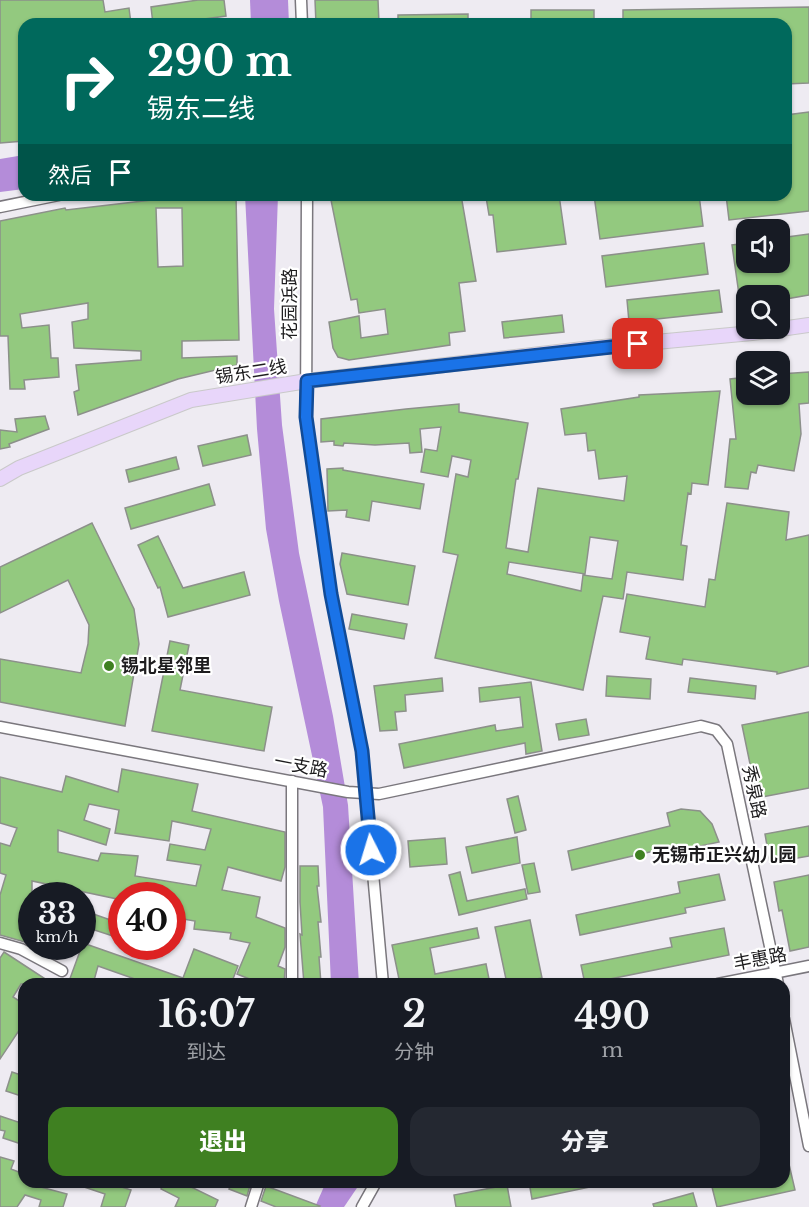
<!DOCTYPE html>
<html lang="zh">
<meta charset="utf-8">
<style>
:root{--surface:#171b24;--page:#242831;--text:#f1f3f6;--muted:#9ea1a6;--accent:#3f8021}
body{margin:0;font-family:"Libre Baskerville","Noto Sans SC",serif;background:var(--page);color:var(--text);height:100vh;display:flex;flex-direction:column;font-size:22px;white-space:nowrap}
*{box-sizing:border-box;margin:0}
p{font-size:20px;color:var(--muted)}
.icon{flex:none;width:33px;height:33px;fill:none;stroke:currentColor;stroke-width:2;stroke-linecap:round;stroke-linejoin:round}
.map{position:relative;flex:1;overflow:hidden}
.drawer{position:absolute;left:18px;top:978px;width:772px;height:210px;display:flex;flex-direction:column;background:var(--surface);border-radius:18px;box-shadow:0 2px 4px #0004}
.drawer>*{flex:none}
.guide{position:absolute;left:18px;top:18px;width:774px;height:183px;border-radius:18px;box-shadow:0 2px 4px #0004;background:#00695c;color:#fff;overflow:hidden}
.fabs{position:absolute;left:736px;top:219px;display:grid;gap:12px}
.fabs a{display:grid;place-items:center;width:54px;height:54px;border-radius:12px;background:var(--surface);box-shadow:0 2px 4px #0004;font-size:30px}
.speed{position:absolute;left:18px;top:882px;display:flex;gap:12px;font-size:30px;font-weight:700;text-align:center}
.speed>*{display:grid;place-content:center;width:78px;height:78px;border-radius:50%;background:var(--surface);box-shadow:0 2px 4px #0004;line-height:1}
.speed small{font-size:15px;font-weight:400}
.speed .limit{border:9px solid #d22;background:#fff;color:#111}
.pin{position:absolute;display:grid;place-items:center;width:51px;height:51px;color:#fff;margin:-26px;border-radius:12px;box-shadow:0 3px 9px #0006}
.me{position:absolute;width:66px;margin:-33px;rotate:355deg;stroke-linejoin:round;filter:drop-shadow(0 0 4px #0008)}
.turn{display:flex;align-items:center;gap:21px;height:126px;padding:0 30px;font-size:27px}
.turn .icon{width:78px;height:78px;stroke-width:2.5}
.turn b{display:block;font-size:42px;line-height:51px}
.then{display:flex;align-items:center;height:57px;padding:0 30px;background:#0003;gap:12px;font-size:22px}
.eta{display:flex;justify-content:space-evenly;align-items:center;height:102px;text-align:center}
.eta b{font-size:36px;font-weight:800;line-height:42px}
.button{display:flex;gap:12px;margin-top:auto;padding:12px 30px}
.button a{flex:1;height:69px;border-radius:18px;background:var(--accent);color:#fff;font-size:24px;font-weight:800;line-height:69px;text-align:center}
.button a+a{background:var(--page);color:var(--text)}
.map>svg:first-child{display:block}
.water{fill:#b48cd9}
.building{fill:#93c97f;stroke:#8c908a;stroke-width:1.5;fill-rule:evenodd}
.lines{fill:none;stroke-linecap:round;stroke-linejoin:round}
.minor-casing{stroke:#7a777d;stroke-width:13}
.major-casing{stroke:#c9c9c9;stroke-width:16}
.minor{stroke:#fff;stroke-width:10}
.major{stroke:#e8d6fa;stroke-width:14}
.route-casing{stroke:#114b97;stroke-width:15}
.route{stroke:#1a73e8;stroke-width:10}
.poi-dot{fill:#3f8021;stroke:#fff;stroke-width:2}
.labels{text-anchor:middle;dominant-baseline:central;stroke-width:4.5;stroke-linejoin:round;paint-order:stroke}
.street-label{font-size:18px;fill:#1d1c1e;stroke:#fff}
.poi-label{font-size:18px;font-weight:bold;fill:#1d1c1e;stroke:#fff;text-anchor:start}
</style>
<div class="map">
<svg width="809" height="1207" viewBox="0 0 809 1207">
<rect width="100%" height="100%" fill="#eeebf2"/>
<g class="water">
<polygon points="250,0 288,0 289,24 251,24"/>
<polygon points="24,155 24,189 0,192 0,159"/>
<polygon points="245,195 278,195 274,309 282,425 299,553 333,716 348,805 359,984 331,984 323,807 279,601 266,529 257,429"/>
<polygon points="326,1182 361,1182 344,1207 315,1207"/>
</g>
<g class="building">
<polygon points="0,0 103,0 105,12 129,8 131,24 24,24 24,141 0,143"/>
<polygon points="198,0 224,0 226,16 168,24 153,24 151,7"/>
<polygon points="315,0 378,0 379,24 316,24"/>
<polygon points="809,7 809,83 786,84 786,24 623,24 623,10"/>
<rect x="531" y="10" width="63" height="14"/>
<polygon points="468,14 468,24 398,24 398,15"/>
<polygon points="809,112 809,211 729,220 726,195 786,195 786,115"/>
<path d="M236,195L239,340L182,341V358L237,356V365L178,379L78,415L74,392L79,390L76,365L141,360V351L74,348L72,322L88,319V303L20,314L22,328L49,325L51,358H58L59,377L24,380L25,389H10L8,336H0V221L65,208L66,210L160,199V196ZM156,208H182L183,266L158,267Z"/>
<polygon points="330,195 461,195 476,281 459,283 465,331 449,333 450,345 349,360 338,357 333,348 329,322 359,316 361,338 388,334 385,309 359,313 357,299 351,300"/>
<polygon points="503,195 559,195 566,244 497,252 493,215 489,215 486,197"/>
<polygon points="594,195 699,195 703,226 600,239"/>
<polygon points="809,234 809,295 780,300 780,296 747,296 747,316 742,316 732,245 747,243 747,262 780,262 780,238"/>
<polygon points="704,243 708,274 606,287 602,256"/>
<polygon points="719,290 722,312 629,322 627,300"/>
<polygon points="562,315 564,332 504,338 502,322"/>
<polygon points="809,372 809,403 799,404 801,434 794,471 758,465 756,473 751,472 748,489 725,487 730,439 736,439 730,379 747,377 747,394 780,394 780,374"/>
<path d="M720,391L708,485L692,483L691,494L688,493L681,545L687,546L683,580L627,572L623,599L603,596L583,690L435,658L458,555L443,552L456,474L468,477L471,460L452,456L448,477L421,472L425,449L437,451L441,427L420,429L422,452L410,453L409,443L375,445L344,443L343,446L334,445V441L321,442V419L406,409L459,404V412L528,423L518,479H516L506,548L528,552L538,488L624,501L627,476L599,479L595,450L588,451L586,433L565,435L561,409L639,397V395ZM590,537L618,541L612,579L583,575L581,591L507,574L509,562L585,574Z"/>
<polygon points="45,416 49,429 9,444 10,447 0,449 0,430 17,432 15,419"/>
<polygon points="247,435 251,455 203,466 198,446"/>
<polygon points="176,457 179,469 129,482 126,470"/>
<polygon points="343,468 343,470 424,484 420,509 372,501 369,521 346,517 347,510 328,511 327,469"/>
<polygon points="209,484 215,505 131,529 125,508"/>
<polygon points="727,503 789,512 786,540 809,535 809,666 777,674 777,672 683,659 682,665 646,659 650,637 620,632 627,594 705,607 709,579 715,580"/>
<polygon points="92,523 134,609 139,644 125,726 0,702 0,659 81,673 88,644 89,625 68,580 0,613 0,567"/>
<polygon points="158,536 183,588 244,572 250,595 168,617 160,587 158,588 138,545"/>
<polygon points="342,553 415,566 408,605 347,594 340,564"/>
<polygon points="352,614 407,624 404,639 349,629"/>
<polygon points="170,641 189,645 180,690 272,707 264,751 152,731"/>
<polygon points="607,676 651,679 650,699 606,696"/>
<polygon points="442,678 443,691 405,695 406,711 395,712 397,730 380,731 374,686"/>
<polygon points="690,678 756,686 755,699 688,692"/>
<polygon points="531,682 542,751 526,754 525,743 404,768 399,744 495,725 496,731 523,727 520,697 480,702 479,688"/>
<polygon points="809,712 809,788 757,798 742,725"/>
<polygon points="586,719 589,735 559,740 556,724"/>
<path d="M122,769L198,784L192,811L285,832V867L281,881L228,867L222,890L260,897L256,917L285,928V947L278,966L285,969L284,984H262L237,974L250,943L230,939L231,933L194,929L195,921L172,917V896H122V900L32,881V911L26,910L22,922L32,925V944L0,935V895L6,875L0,873V843L10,846L17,828L0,823V777L62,792L66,776L118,792ZM89,804L119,810L115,833L169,841L172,821L211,829L205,850L170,844L167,860L201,865L196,886L135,876L138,856L101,853L98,861L58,852V830L106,845L110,829L84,820Z"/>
<polygon points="518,796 526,830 515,833 507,799"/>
<polygon points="681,809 700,811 712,824 719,842 687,849 680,845 572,870 568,851 670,826 667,813"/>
<polygon points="809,826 809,856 770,863 765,834"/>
<polygon points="517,837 520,863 472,873 466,847"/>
<polygon points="445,838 447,864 410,867 408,841"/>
<polygon points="534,863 540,892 528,894 522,865"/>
<polygon points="300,866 318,866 319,886 317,886 321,922 318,922 321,957 319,957 321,984 304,984 300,934 302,935 300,902"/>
<polygon points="460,872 467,901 525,889 527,899 459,915 449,875"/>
<polygon points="719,874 725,900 685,908 686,913 580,935 576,915 680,893 678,882"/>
<polygon points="809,875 809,947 790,951 782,910 779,911 774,882"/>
<polygon points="82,910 122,924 122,939 82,926"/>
<polygon points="530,920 542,978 507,984 495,927"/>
<polygon points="477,928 479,938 430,948 435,974 486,964 490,984 447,984 446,980 427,984 400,984 392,945"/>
<polygon points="724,928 729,955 585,984 581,965 672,947 670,938"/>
<polygon points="83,943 183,978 194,949 238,966 231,984 149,984 98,966 93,984 68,984"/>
<polygon points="4,952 53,984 21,984 13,997 24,1004 24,1023 0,1059 0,958"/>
<polygon points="12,1072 24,1076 24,1097 6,1091"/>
<polygon points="0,1116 24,1124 24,1145 3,1138 5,1131 0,1130"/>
<polygon points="0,1157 14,1161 11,1169 24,1174 24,1182 34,1182 33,1185 67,1194 63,1207 39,1207 41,1200 25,1195 17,1207 0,1207"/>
<polygon points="788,1160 795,1190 717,1207 712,1187 732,1182 784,1182 784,1161"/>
<polygon points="75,1182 106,1182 131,1190 125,1207 101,1207 105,1194 75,1184"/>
<polygon points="164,1182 181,1182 218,1200 215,1207 175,1207 179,1198 161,1189"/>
<polygon points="232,1182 251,1182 247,1196 229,1189"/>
<polygon points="529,1182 595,1182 595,1186 532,1199"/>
<polygon points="507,1185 511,1207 456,1207 454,1195"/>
<polygon points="266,1186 320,1206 319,1207 276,1207 261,1201"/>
<polygon points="693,1193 697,1207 654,1207 653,1204"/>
</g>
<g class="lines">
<defs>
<g id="minor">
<polyline points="301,0 302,24"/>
<polyline points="307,195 306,417 331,594 362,751 383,984"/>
<polyline points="0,207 59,195"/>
<polyline points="0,727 348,792 379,794 701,726 716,730 727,744 778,984"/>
<polyline points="292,781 292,984"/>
<polyline points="0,943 21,949 62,971"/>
<polyline points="718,984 809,966"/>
<polyline points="784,1019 809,1146"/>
<polyline points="251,1207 259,1182"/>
<polyline points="362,1207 376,1182"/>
</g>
<polyline id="major" points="0,479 19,468 191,400 307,381 592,348 752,333 809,325"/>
</defs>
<use href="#minor" class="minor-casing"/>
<use href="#major" class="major-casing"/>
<use href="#minor" class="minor"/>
<use href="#major" class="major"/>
</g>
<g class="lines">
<defs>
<polyline id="route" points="371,850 362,751 331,594 306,417 307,381 638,344"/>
</defs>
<use href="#route" class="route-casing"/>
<use href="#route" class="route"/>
</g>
<g class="poi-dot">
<circle cx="109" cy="666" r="6"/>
<circle cx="640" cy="855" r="6"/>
</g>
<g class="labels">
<g class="street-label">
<text transform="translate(290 304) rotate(-90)">花园浜路</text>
<text transform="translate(251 372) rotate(-9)">锡东二线</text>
<text transform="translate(301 766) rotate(11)">一支路</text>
<text transform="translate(754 792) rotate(78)">秀泉路</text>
<text transform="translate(760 959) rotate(-11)">丰惠路</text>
</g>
<g class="poi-label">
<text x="121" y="666">锡北星邻里</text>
<text x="652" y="855">无锡市正兴幼儿园</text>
</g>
</g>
</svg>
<div class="fabs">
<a><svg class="icon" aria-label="sound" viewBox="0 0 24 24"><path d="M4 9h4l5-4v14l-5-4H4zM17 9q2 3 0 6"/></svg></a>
<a><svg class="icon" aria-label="search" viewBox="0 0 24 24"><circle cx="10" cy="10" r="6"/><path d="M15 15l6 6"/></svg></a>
<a><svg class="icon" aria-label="layers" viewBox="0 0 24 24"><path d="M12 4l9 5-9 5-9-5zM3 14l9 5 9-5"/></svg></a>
</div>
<div class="speed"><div>33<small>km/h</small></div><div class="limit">40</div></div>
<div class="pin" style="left:638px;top:344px;background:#d93025"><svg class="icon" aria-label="arrive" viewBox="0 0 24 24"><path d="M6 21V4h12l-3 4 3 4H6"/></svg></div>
<svg class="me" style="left:371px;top:850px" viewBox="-20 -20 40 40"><circle r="17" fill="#1a73e8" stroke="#fff" stroke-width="3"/><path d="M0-11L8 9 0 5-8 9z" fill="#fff"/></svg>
<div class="guide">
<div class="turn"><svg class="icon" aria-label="right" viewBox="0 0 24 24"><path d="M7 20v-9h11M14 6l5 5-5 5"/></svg><div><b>290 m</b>锡东二线</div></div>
<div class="then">然后<svg class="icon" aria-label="arrive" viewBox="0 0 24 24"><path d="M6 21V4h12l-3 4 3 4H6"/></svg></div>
</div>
<section class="drawer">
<div class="eta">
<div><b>16:07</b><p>到达</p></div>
<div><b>2</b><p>分钟</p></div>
<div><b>490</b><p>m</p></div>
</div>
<div class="button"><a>退出</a><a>分享</a></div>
</section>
</div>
